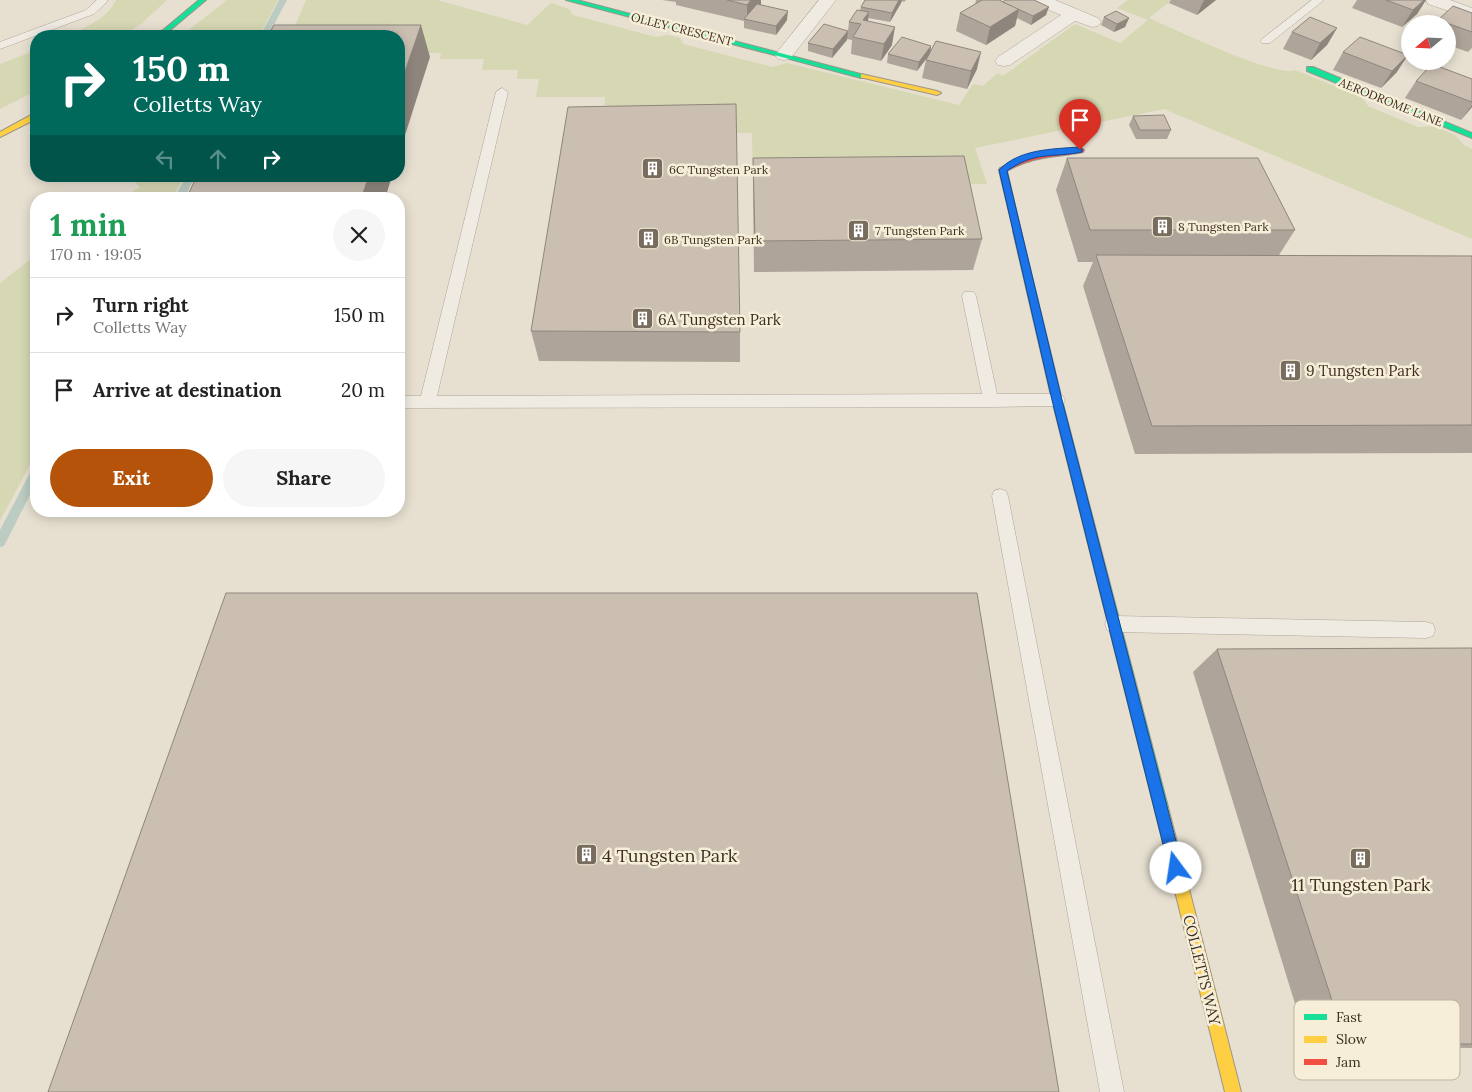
<!DOCTYPE html>
<meta charset="utf-8">
<style>
:root{--surface:#fff;--page:#f6f6f6;--text:#222;--muted:#767676;--line:#e0e0e0;--accent:#b45309}
body{margin:0;font-family:Lora,serif;background:var(--page);color:var(--text);height:100vh;display:flex;flex-direction:column;font-size:19px;white-space:nowrap}
*{box-sizing:border-box;margin:0}
p{font-size:16px;color:var(--muted)}
.icon{flex:none;width:28px;height:28px;fill:none;stroke:currentColor;stroke-width:2;stroke-linecap:round;stroke-linejoin:round}
.map{position:relative;flex:1;overflow:hidden}
.sheet{position:absolute;left:30px;top:192px;width:375px;height:325px;display:flex;flex-direction:column;background:var(--surface);border-radius:20px;box-shadow:0 2px 12px #0003}
.sheet>*{flex:none}
.top-card{position:absolute;left:30px;top:30px;width:375px;height:152px;border-radius:20px;box-shadow:0 2px 12px #0003;background:#00695c;color:#fff;overflow:hidden}
.needle{width:32px;rotate:251deg}
.controls{position:absolute;left:1401px;top:15px;display:grid;gap:10px}
.controls a{display:grid;place-items:center;width:55px;height:55px;border-radius:50%;background:var(--surface);box-shadow:0 2px 12px #0003;font-size:25px}
.pin{position:absolute;display:grid;place-items:center;width:42px;height:42px;color:#fff;margin:-51px -21px;border-radius:50% 50% 50% 0;rotate:-45deg;box-shadow:0 0 5px #0007}
.pin .icon{rotate:45deg}
.me{position:absolute;width:55px;margin:-28px;rotate:346deg;stroke-linejoin:round;filter:drop-shadow(0 0 4px #0008)}
.turn{display:flex;align-items:center;gap:18px;height:105px;padding:0 20px;font-size:22px}
.turn .icon{width:65px;height:65px;stroke-width:2.5}
.turn b{display:block;font-size:35px;line-height:42px}
.lanes{display:flex;align-items:center;height:48px;padding:0 20px;background:#0003;justify-content:center;gap:25px;direction:ltr}
.lanes .off{opacity:.35}
.round{display:grid;place-items:center;flex:none;width:52px;height:52px;border-radius:26px;background:var(--page)}
.overview{display:flex;align-items:center;justify-content:space-between;height:85px;padding:0 20px}
h1{font-size:30px;font-weight:700;line-height:38px;color:#1e9e55}
.cta{display:flex;gap:10px;margin-top:auto;padding:10px 20px}
.cta a{flex:1;height:58px;border-radius:30px;background:var(--accent);color:#fff;font-size:20px;font-weight:700;line-height:58px;text-align:center}
.cta a+a{background:var(--page);color:var(--text)}
ul{padding:0;list-style:none}
li{display:flex;align-items:center;gap:15px;height:75px;padding:0 20px;border-top:1px solid var(--line)}
li div{flex:1}
li b{display:block;font-size:19px}
li em{font-style:normal}
.map>svg:first-child{display:block}
.green{fill:#d6d7b3}
.lines{fill:none;stroke-linecap:round;stroke-linejoin:round}
.stream{fill:#bcccc2;fill-rule:evenodd}
.lane-casing{stroke:#ada599;stroke-width:1}
.street-casing{stroke:#ada599;stroke-width:1}
.fast-casing{stroke:#9c958a;stroke-width:2}
.slow-casing{stroke:#9c958a;stroke-width:2}
.jam-casing{stroke:#9c958a;stroke-width:2}
.lane{fill:#efebe3;fill-rule:evenodd}
.street{fill:#efebe3;fill-rule:evenodd}
.fast{fill:#16e098;fill-rule:evenodd}
.slow{fill:#ffcf43;fill-rule:evenodd}
.jam{fill:#f24e42;fill-rule:evenodd}
.wall{fill:#afa499}
.shaded-wall{fill:#8e867d}
.building{fill:#cbbfb2;stroke:#8e867d}
.route{fill:#1a73e8;stroke:#114b97}
.labels{text-anchor:middle;dominant-baseline:central;stroke-width:5;stroke-linejoin:round;paint-order:stroke}
.far-street-label{font-size:12px;fill:#3d2e20;stroke:#f7eed8}
.far-poi-label{font-size:12px;fill:#3d2e20;stroke:#f7eed8;text-anchor:start}
.poi-label{font-size:15px;fill:#3d2e20;stroke:#f7eed8;text-anchor:start}
.street-label{font-size:15px;fill:#3d2e20;stroke:#f7eed8}
.near-poi-label{font-size:18px;fill:#3d2e20;stroke:#f7eed8;text-anchor:start}
.key{fill:#f7eed8;stroke:#bfb4a1;stroke-width:1}
.key-label{font-size:14px;fill:#3d2e20}
</style>
<div class="map">
<svg width="1472" height="1092" viewBox="0 0 1472 1092">
<rect width="100%" height="100%" fill="#e7e0d1"/>
<g class="green">
<path d="M116,0H167L141,24L122,36H67C85,28 108,18 116,0Z"/>
<polygon points="227,0 278,0 259,36 181,36"/>
<path d="M306,0H437L527,25L551,3L569,9L573,15L656,37L668,35L680,38L683,44L773,67L787,63L959,105L973,84L983,86L998,73L1003,76L1075,24L1120,43L1148,20L1117,8L1128,0H1172L1149,18C1174,29 1276,78 1295,70L1362,97L1368,106L1418,127L1433,126L1455,135L1464,145L1472,149V239L1164,109L975,148L987,184H753L752,133H623L604,116L605,97H536L539,79H517L518,70H482L484,59H440L441,53H399V36H291Z"/>
<polygon points="36,50 36,91 0,109 0,64"/>
<polygon points="128,176 184,176 172,199 121,199 140,187"/>
<polygon points="36,255 36,453 0,521 0,283"/>
</g>
<g class="lines">
<g class="stream">
<polygon points="279,0 287,0 268,36 260,36"/>
<polygon points="186,176 195,176 184,199 174,199"/>
<polygon points="36,467 36,483 4,546 0,547 0,530 32,469"/>
</g>
<defs>
<g id="lane">
<polygon points="97,0 107,0 107,2 94,14 0,49 0,42 86,10"/>
<polygon points="1312,0 1324,0 1270,43 1262,43 1260,41 1262,39"/>
<polygon points="502,88 508,92 437,396 982,394 962,296 964,292 974,292 976,296 997,394 1057,394 1063,396 1065,400 1063,404 1057,406 991,407 399,408 399,396 421,396 496,92"/>
<polygon points="1000,489 1006,491 1008,496 1124,1092 1100,1092 992,496 994,491"/>
<polygon points="1114,616 1426,622 1433,624 1435,630 1433,636 1426,638 1114,632 1107,630 1105,624 1107,618"/>
</g>
<g id="street">
<polygon points="819,0 836,0 790,59 784,60 778,59 775,55 778,51"/>
<polygon points="1033,0 1055,0 1098,18 1101,22 1098,26 1092,27 1075,21 1010,65 1004,66 998,65 995,61 998,57 1061,15 1035,4"/>
<polygon points="1426,0 1450,0 1472,8 1472,19 1428,4"/>
</g>
<g id="fast">
<polygon points="199,0 206,0 163,36 156,36"/>
<polygon points="566,0 577,0 868,76 861,78"/>
<polygon points="1307,67 1313,67 1472,133 1472,138 1307,71"/>
<polygon points="1017,228 1021,231 1062,400 1168,807 1166,812 1161,814 1156,812 1154,807 1052,400 1013,231"/>
</g>
<g id="slow">
<polygon points="861,74 937,91 941,93 937,95 864,78 861,78"/>
<polygon points="33,114 36,114 36,119 0,137 0,132"/>
<polygon points="1161,800 1166,802 1168,807 1241,1092 1225,1092 1154,807 1156,802"/>
</g>
<path id="jam" d="M1080,148L1084,150L1083,152C1054,158 1035,155 1007,171L1021,231L1020,233H1014L999,170L1000,168C1025,154 1051,150 1080,148Z"/>
</defs>
<use href="#lane" class="lane-casing"/>
<use href="#street" class="street-casing"/>
<use href="#fast" class="fast-casing"/>
<use href="#slow" class="slow-casing"/>
<use href="#jam" class="jam-casing"/>
<use href="#lane" class="lane"/>
<use href="#street" class="street"/>
<use href="#fast" class="fast"/>
<use href="#slow" class="slow"/>
<use href="#jam" class="jam"/>
</g>
<g class="wall">
<polygon points="662,0 761,0 761,5 787,20 776,35 744,28 744,21 676,5 676,2"/>
<polygon points="865,0 906,0 904,2 902,1 901,3 890,22 868,18 868,21 892,45 881,61 851,54 852,40 847,39 832,58 808,51 808,43 848,31 849,22 860,10 861,7"/>
<polygon points="976,0 999,0 1046,15 1031,25 1017,18 1015,26 986,45 956,31 960,13 975,4"/>
<polygon points="1171,0 1216,0 1197,15 1169,3"/>
<polygon points="1357,0 1426,0 1417,14 1402,27 1352,8"/>
<polygon points="1472,13 1472,48 1468,52 1448,45 1448,24 1435,24 1438,20"/>
<polygon points="1104,17 1129,18 1125,27 1114,32 1101,25"/>
<polygon points="1337,28 1327,45 1311,60 1283,49 1292,32"/>
<polygon points="931,46 930,53 977,69 967,89 922,78 926,60 927,57 917,71 887,63 888,54"/>
<polygon points="1343,52 1397,72 1381,88 1333,70"/>
<polygon points="1472,79 1472,107 1461,120 1405,98 1416,81"/>
<polygon points="1133,116 1171,130 1167,139 1136,139 1129,125"/>
<polygon points="753,158 982,239 973,270 754,272 753,189"/>
<polygon points="1067,158 1295,230 1279,255 1472,256 1472,453 1135,454 1083,286 1093,262 1078,262 1056,190"/>
<polygon points="531,331 740,332 740,362 539,361"/>
<polygon points="1472,648 1472,1048 1308,1046 1193,672 1217,649"/>
</g>
<g class="shaded-wall">
<polygon points="751,0 761,0 761,6 747,19 747,5"/>
<polygon points="899,0 902,0 901,3 890,22 892,13"/>
<polygon points="1204,0 1216,0 1197,15"/>
<polygon points="1424,0 1426,0 1417,14 1402,27 1413,10"/>
<polygon points="1049,7 1046,15 1031,25 1033,16"/>
<polygon points="1019,9 1015,26 986,45 990,27"/>
<polygon points="788,11 787,20 776,35 776,26"/>
<polygon points="869,12 867,30 863,20"/>
<polygon points="1129,18 1125,27 1114,32 1117,24"/>
<polygon points="421,25 430,57 399,154 399,89"/>
<polygon points="895,27 892,45 881,61 884,44"/>
<polygon points="1337,28 1327,45 1311,60 1320,43"/>
<polygon points="848,31 847,40 832,58 833,49"/>
<polygon points="931,46 930,54 917,71 919,62"/>
<polygon points="981,52 977,69 967,89 971,71"/>
<polygon points="1408,55 1397,72 1381,88 1392,71"/>
<polygon points="1472,105 1472,107 1461,120"/>
<polygon points="369,176 392,176 385,199 361,199"/>
</g>
<g class="building">
<polygon points="727,0 751,0 747,5"/>
<polygon points="865,0 899,0 892,13 861,7"/>
<polygon points="982,0 999,0 1019,9 990,27 960,13"/>
<polygon points="1005,0 1034,0 1049,7 1033,16 1003,2"/>
<polygon points="1386,0 1424,0 1413,10"/>
<polygon points="757,4 788,11 776,26 744,19"/>
<polygon points="1453,6 1472,13 1472,32 1438,20"/>
<polygon points="857,10 869,12 863,20 895,27 884,44 853,37 861,24 849,22"/>
<polygon points="1116,11 1129,18 1117,24 1104,17"/>
<polygon points="1310,17 1337,28 1320,43 1292,32"/>
<polygon points="824,24 848,31 833,49 808,43"/>
<polygon points="274,25 421,25 399,89 399,36 268,36"/>
<polygon points="902,37 931,46 919,62 888,54"/>
<polygon points="1360,37 1408,55 1392,71 1343,52"/>
<polygon points="936,41 981,52 971,71 926,60"/>
<polygon points="1432,64 1472,79 1472,102 1416,81"/>
<polygon points="736,104 740,332 531,331 568,107"/>
<polygon points="1164,115 1171,130 1140,130 1133,116"/>
<polygon points="964,156 982,239 755,241 753,158"/>
<polygon points="1067,158 1258,158 1295,230 1090,230"/>
<polygon points="197,176 369,176 361,199 186,199"/>
<polygon points="1096,255 1472,256 1472,425 1152,426"/>
<polygon points="226,593 977,593 1059,1092 48,1092"/>
<polygon points="1472,648 1472,1044 1346,1043 1217,649"/>
</g>
<path class="route" d="M1080,147L1082,148V152C1052,158 1035,151 1007,171L1062,400L1183,868L1181,873L1176,875L1171,873L1169,868L1052,400L999,170C1019,149 1052,149 1080,147Z"/>
<defs>
<symbol id="building-square" viewBox="-11 -11 22 22"><rect x="-9" y="-9" width="18" height="18" rx="4" fill="#786c5e" stroke="#f7eed8"/><path d="M-4-6H4V6H1V3H-1V6H-4ZM-2.5-4.3h1.7v1.8h-1.7ZM.8-4.3h1.7v1.8H.8ZM-2.5-1h1.7V.8h-1.7ZM.8-1h1.7V.8H.8Z" fill="#fff"/></symbol>
</defs>
<g fill-rule="evenodd">
<use href="#building-square" x="640" y="156" width="25" height="25"/>
<use href="#building-square" x="1150" y="214" width="25" height="25"/>
<use href="#building-square" x="846" y="218" width="25" height="25"/>
<use href="#building-square" x="636" y="226" width="25" height="25"/>
<use href="#building-square" x="630" y="306" width="25" height="25"/>
<use href="#building-square" x="1278" y="358" width="25" height="25"/>
<use href="#building-square" x="574" y="842" width="25" height="25"/>
<use href="#building-square" x="1348" y="846" width="25" height="25"/>
</g>
<g class="labels">
<g class="far-street-label">
<text transform="translate(682 29) rotate(14)">OLLEY CRESCENT</text>
<text transform="translate(1391 102) rotate(22)">AERODROME LANE</text>
</g>
<g class="far-poi-label">
<text x="669" y="169">6C Tungsten Park</text>
<text x="1178" y="226">8 Tungsten Park</text>
<text x="875" y="230">7 Tungsten Park</text>
<text x="664" y="239">6B Tungsten Park</text>
</g>
<g class="poi-label">
<text x="658" y="319">6A Tungsten Park</text>
<text x="1306" y="370">9 Tungsten Park</text>
</g>
<g class="street-label">
<text transform="translate(1202 970) rotate(76)">COLLETTS WAY</text>
</g>
<g class="near-poi-label">
<text x="602" y="855">4 Tungsten Park</text>
<text x="1361" y="884" text-anchor="middle">11 Tungsten Park</text>
</g>
</g>
<rect x="1294" y="1000" width="166" height="80" rx="8" class="key"/>
<rect x="1304" y="1014" width="23" height="6" fill="#16e098"/>
<rect x="1304" y="1036" width="23" height="7" fill="#ffcf43"/>
<rect x="1304" y="1059" width="23" height="6" fill="#f24e42"/>
<g class="key-label">
<text x="1336" y="1022">Fast</text>
<text x="1336" y="1044">Slow</text>
<text x="1336" y="1067">Jam</text>
</g>
</svg>
<div class="controls">
<a><svg class="needle" viewBox="-14 -14 28 28"><path d="M0-13l5 13h-10z" fill="#e53935"/><path d="M0 13l5-13h-10z" fill="#767676"/></svg></a>
</div>
<div class="pin" style="left:1080px;top:150px;background:#d93025"><svg class="icon" aria-label="arrive" viewBox="0 0 24 24"><path d="M6 21V4h12l-3 4 3 4H6"/></svg></div>
<svg class="me" style="left:1176px;top:868px" viewBox="-20 -20 40 40"><circle r="19" fill="#fff"/><path d="M0-13L10 11 0 6-10 11z" fill="#1a73e8"/></svg>
<div class="top-card">
<div class="turn"><svg class="icon" aria-label="right" viewBox="0 0 24 24"><path d="M7 20v-9h11M14 6l5 5-5 5"/></svg><div><b>150 m</b>Colletts Way</div></div>
<div class="lanes"><svg class="icon off" aria-label="left" viewBox="0 0 24 24"><path d="M17 20v-9H6M10 6l-5 5 5 5"/></svg><svg class="icon off" aria-label="ahead" viewBox="0 0 24 24"><path d="M12 20V5M6 11l6-6 6 6"/></svg><svg class="icon" aria-label="right" viewBox="0 0 24 24"><path d="M7 20v-9h11M14 6l5 5-5 5"/></svg></div>
</div>
<section class="sheet">
<div class="overview"><div><h1>1 min</h1><p>170 m · 19:05</p></div><a class="round"><svg class="icon" aria-label="close" viewBox="0 0 24 24"><path d="M6 6l12 12M18 6L6 18"/></svg></a></div>
<ul>
<li><svg class="icon" aria-label="right" viewBox="0 0 24 24"><path d="M7 20v-9h11M14 6l5 5-5 5"/></svg><div><b>Turn right</b><p>Colletts Way</p></div><em>150 m</em></li>
<li><svg class="icon" aria-label="arrive" viewBox="0 0 24 24"><path d="M6 21V4h12l-3 4 3 4H6"/></svg><div><b>Arrive at destination</b></div><em>20 m</em></li>
</ul>
<div class="cta"><a>Exit</a><a>Share</a></div>
</section>
</div>
